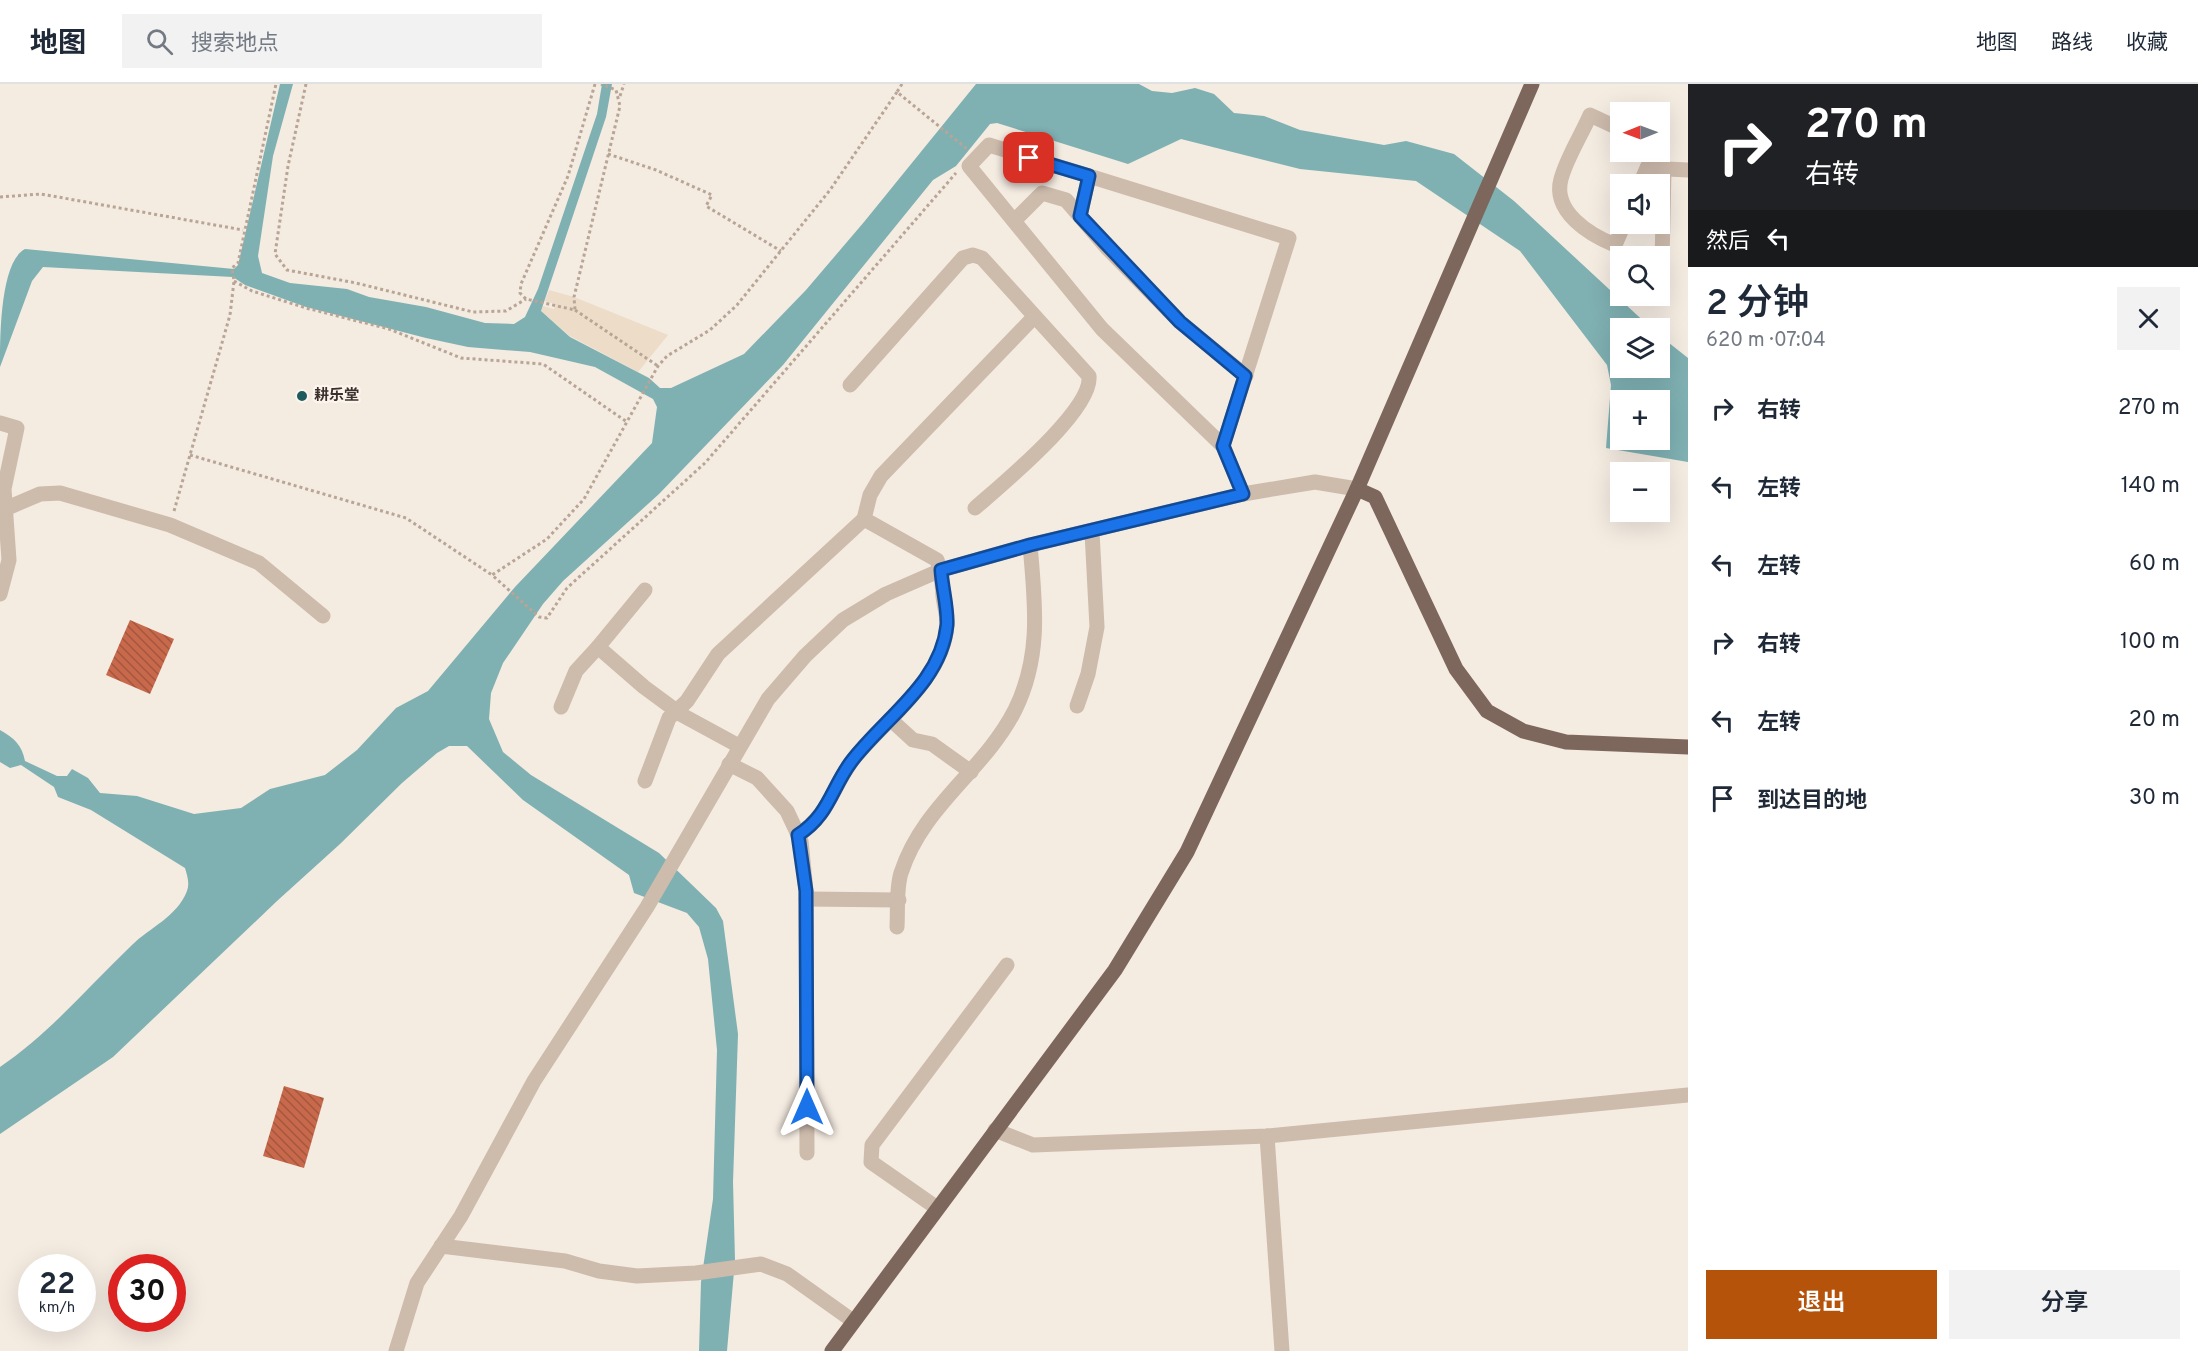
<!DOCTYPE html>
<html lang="zh">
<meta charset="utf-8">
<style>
:root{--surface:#fff;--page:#f2f2f3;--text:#1f2937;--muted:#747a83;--line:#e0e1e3;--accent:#b45309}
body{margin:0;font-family:Overpass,"Noto Sans SC",sans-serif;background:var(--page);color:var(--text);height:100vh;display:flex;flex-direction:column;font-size:22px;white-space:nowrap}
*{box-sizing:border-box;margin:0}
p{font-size:20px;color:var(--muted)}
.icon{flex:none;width:33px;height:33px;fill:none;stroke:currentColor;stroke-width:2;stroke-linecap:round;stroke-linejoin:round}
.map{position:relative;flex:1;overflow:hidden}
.sheet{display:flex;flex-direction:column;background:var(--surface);width:510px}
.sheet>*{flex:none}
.guide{background:#202124;color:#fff;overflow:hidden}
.needle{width:39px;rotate:269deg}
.buttons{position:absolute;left:1610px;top:18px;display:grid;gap:12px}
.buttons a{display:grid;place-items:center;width:60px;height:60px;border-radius:0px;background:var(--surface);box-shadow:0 6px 24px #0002;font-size:30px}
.speed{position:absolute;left:18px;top:1170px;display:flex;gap:12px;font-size:30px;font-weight:700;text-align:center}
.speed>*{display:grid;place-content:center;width:78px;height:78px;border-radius:50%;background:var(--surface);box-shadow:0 6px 24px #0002;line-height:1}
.speed small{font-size:15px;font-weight:400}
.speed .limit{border:9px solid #d22;background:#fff;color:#111}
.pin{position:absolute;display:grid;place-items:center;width:51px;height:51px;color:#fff;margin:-26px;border-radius:12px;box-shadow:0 3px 9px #0006}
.me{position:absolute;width:66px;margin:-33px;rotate:0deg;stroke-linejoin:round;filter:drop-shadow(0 0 4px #0008)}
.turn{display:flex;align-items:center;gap:21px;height:126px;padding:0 18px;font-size:27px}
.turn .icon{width:78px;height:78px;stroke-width:2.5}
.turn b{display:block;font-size:42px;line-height:51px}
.then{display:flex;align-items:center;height:57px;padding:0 18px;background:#0003;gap:12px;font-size:22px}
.round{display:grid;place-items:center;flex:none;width:63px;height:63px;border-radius:0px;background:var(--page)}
.headline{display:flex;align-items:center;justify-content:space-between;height:102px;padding:0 18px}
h1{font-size:36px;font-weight:600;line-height:45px}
.button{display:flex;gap:12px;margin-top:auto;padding:12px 18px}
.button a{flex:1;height:69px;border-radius:0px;background:var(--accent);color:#fff;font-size:24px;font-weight:600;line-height:69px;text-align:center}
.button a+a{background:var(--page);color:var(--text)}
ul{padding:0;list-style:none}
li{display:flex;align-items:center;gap:18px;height:78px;padding:0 18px}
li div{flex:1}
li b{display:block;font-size:22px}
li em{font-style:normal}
header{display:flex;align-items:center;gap:36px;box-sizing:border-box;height:84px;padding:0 30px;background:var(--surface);border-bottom:2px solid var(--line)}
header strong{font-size:28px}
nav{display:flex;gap:33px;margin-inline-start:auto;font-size:21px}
.search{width:420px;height:54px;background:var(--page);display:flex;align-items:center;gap:15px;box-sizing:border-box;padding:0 21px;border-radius:0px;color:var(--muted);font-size:22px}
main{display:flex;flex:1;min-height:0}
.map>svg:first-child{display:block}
.plaza{fill:#ecdcc8}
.water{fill:#7fb0b2;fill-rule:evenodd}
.building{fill:url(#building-back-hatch)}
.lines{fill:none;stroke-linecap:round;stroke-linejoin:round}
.path{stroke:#b9a596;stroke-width:3;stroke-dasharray:3 3;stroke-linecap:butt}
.minor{stroke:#cdbbac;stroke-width:15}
.major{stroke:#7d675c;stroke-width:15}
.route-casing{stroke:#114b97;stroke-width:15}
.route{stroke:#1a73e8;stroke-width:10}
.poi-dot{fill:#1f5a5e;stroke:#fbf5ee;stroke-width:2}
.labels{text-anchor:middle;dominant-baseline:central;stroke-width:4.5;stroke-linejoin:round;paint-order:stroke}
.poi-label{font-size:15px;font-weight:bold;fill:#3b302b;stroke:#fbf5ee;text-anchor:start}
</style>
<header>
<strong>地图</strong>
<div class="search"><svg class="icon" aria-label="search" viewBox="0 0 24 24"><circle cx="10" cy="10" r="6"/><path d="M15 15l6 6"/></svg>搜索地点</div>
<nav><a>地图</a><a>路线</a><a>收藏</a></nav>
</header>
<main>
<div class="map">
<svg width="1688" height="1267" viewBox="0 0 1688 1267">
<defs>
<pattern id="building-back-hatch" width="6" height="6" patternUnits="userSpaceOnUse" patternTransform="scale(1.5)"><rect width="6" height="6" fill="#c8694b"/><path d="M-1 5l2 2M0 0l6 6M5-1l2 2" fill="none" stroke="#a4573f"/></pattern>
</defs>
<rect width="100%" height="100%" fill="#f4ebe1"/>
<polygon class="plaza" points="549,206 574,213 668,251 638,288 570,252 541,227 543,222 554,225 555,220 545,217"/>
<path class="water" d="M280,0H293L273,72L258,172L262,189L290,199L347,205L369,213L426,223L485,239L514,240L525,233L538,205L597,30L602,0H612L606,33L541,227L570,253L649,294L660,304H671L744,270L806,206L864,138L976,0H1139L1152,7L1172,9L1195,4L1214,10L1234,29L1264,32L1300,46L1384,61L1406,57L1454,70L1514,117L1651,244H1620V284H1659V251L1688,274V378L1606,364L1611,301L1607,281L1520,167L1416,97L1300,85L1181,55L1128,80L997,39L990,40L956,82L933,96L783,281L659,410L563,497L543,520L503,579L491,609L489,635L503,668L531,691L659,769L716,824L723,837L738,950L733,1098L735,1176L727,1267H699L701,1198L713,1115L717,966L708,875L699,843L687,829L634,809L629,791L523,716L467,662H449L437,669L402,699L340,760L277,817L113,973L0,1050V983C49,950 89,902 132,861C149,844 177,833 187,807C190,799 187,791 185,784L91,726L58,713L54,703L21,681L10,684L0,678V646C14,654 22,661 25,677L57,692H67L72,685L88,694L100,709L137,712L194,730L241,724L270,705L325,691L357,666L396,624L428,607L515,503L652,359L657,323L653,315L595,283L530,268L468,263L426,254L306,223L245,201L233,193L43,183L32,197L0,283C0,253 0,178 25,165L234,185L238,181ZM1620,316H1659V356H1620Z"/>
<g class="building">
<polygon points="130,536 174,555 150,610 106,591"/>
<polygon points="284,1002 324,1014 304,1084 263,1072"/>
</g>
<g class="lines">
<g class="path">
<polyline points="306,0 288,82 275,170 287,186 356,199 473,228 506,227 526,215"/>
<polyline points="595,0 568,92 521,200 520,209 526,215 575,226 574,213 620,22 616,6 601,0"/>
<polyline points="902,0 897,8 967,65"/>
<polyline points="897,8 830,106 737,221 710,246 667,272 658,282 584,415 547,455 492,491 539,533 547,534 567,504 705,379 956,89"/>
<polyline points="620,12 624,0"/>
<polyline points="608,70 656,86 712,111 706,122 781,167"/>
<polyline points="0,113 41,110 243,146"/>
<polyline points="234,197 252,207 306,224 389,245 461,274 543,280 627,338"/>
<polyline points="575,226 658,282"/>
<polyline points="190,371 406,434 492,491"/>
<polyline points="174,427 230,231 234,197 232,184 238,179 276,0"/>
</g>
<g class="minor">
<path d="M1620,45L1590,31C1581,52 1567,73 1561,95C1552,128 1590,151 1615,161L1624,140"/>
<polyline points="1647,84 1688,86"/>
<polyline points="1640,100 1654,68"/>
<polyline points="1080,132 1089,92"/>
<polyline points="1014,137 1042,109 1066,116 1108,165 1180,238 1246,292"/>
<polyline points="1662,179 1664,85"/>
<path d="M850,301L963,174L973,171L982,174L1089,292C1093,326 1001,401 975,424"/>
<polyline points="0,339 17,344 4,405 9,476 0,510"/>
<polyline points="1223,362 1289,154 989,61 969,82 1102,245 1223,362 1243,410"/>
<polyline points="5,425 40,410 60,409 170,441 259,479 323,532"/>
<polyline points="645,506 598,563 644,603 682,631 739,662"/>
<polyline points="1077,622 1088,590 1097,543 1092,448"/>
<polyline points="561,623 576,587 598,563"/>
<polyline points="890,635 913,656 932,660 971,688"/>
<polyline points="729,680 757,694 787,727 801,757 806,807 807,1069"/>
<polyline points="645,697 669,634 687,617 718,570 864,435"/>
<path d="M798,751C830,730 831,705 852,677C883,637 945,595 947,539C947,531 944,521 943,512C942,499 942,488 937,476L864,435L870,411L881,392L1034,233"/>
<polyline points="806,815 899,816"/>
<path d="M897,843C898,826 896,805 901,789C923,721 984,687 1015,626C1042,571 1035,519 1030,461"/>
<polyline points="995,1046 1033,1061 1267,1052 1688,1011"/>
<polyline points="1267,1052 1282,1267"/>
<polyline points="937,1124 871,1078 872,1061 1007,881"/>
<polyline points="441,1162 565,1177 599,1187 637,1192 696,1189 761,1180 787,1190 853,1237"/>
<polyline points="396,1267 417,1199 461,1132 534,997 647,823 768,615 805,572 843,536 886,510 941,486 1030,461 1243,410 1315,398 1357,405"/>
</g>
<g class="major">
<polyline points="1357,405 1375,413 1456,585 1487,627 1523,647 1566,658 1688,663"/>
<polyline points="832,1267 1115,886 1187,768 1357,405 1532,0"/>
</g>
</g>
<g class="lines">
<defs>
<path id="route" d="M807,1023L806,807L798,751C829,731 831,705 851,678C884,634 941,600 947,541C948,524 942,503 941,486L1030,461L1243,410L1223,362L1245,292L1180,238L1080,132L1089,92L1029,74"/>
</defs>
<use href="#route" class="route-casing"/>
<use href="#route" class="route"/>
</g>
<circle class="poi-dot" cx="302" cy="312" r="6"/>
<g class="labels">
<g class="poi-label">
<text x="314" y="312">耕乐堂</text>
</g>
</g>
</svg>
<div class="buttons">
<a><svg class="needle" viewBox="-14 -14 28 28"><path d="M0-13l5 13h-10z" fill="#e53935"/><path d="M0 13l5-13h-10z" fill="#747a83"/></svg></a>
<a><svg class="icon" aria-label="sound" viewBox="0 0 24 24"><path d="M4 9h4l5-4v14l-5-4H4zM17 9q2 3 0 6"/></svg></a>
<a><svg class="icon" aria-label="search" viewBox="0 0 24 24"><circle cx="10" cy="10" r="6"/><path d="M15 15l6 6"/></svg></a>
<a><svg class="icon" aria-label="layers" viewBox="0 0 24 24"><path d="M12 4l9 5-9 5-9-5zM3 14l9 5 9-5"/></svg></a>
<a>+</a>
<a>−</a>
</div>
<div class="speed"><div>22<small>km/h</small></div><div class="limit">30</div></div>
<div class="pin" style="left:1029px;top:74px;background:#d93025"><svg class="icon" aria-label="arrive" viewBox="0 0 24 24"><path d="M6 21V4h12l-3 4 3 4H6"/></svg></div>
<svg class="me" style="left:807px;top:1023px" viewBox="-20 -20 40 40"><path d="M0-17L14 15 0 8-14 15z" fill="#1a73e8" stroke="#fff" stroke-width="4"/></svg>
</div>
<section class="sheet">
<div class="guide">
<div class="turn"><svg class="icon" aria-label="right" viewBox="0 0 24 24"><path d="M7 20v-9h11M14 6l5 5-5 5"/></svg><div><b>270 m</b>右转</div></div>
<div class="then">然后<svg class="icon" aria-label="left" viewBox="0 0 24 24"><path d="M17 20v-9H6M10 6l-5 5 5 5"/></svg></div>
</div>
<div class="headline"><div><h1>2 分钟</h1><p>620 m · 07:04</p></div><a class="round"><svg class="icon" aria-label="close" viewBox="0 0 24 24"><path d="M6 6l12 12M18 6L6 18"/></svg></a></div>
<ul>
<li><svg class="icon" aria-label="right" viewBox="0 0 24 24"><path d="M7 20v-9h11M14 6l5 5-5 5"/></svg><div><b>右转</b></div><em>270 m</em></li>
<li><svg class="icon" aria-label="left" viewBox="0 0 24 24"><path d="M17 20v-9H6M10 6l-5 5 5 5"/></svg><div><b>左转</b></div><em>140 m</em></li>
<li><svg class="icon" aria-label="left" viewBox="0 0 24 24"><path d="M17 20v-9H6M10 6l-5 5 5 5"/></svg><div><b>左转</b></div><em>60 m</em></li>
<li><svg class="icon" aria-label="right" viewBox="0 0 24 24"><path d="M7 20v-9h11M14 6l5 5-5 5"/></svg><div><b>右转</b></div><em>100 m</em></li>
<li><svg class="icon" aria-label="left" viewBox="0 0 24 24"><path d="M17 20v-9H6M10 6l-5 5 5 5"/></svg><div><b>左转</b></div><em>20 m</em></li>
<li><svg class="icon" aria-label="arrive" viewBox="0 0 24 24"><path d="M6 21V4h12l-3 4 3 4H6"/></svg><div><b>到达目的地</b></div><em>30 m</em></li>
</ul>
<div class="button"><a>退出</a><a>分享</a></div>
</section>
</main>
